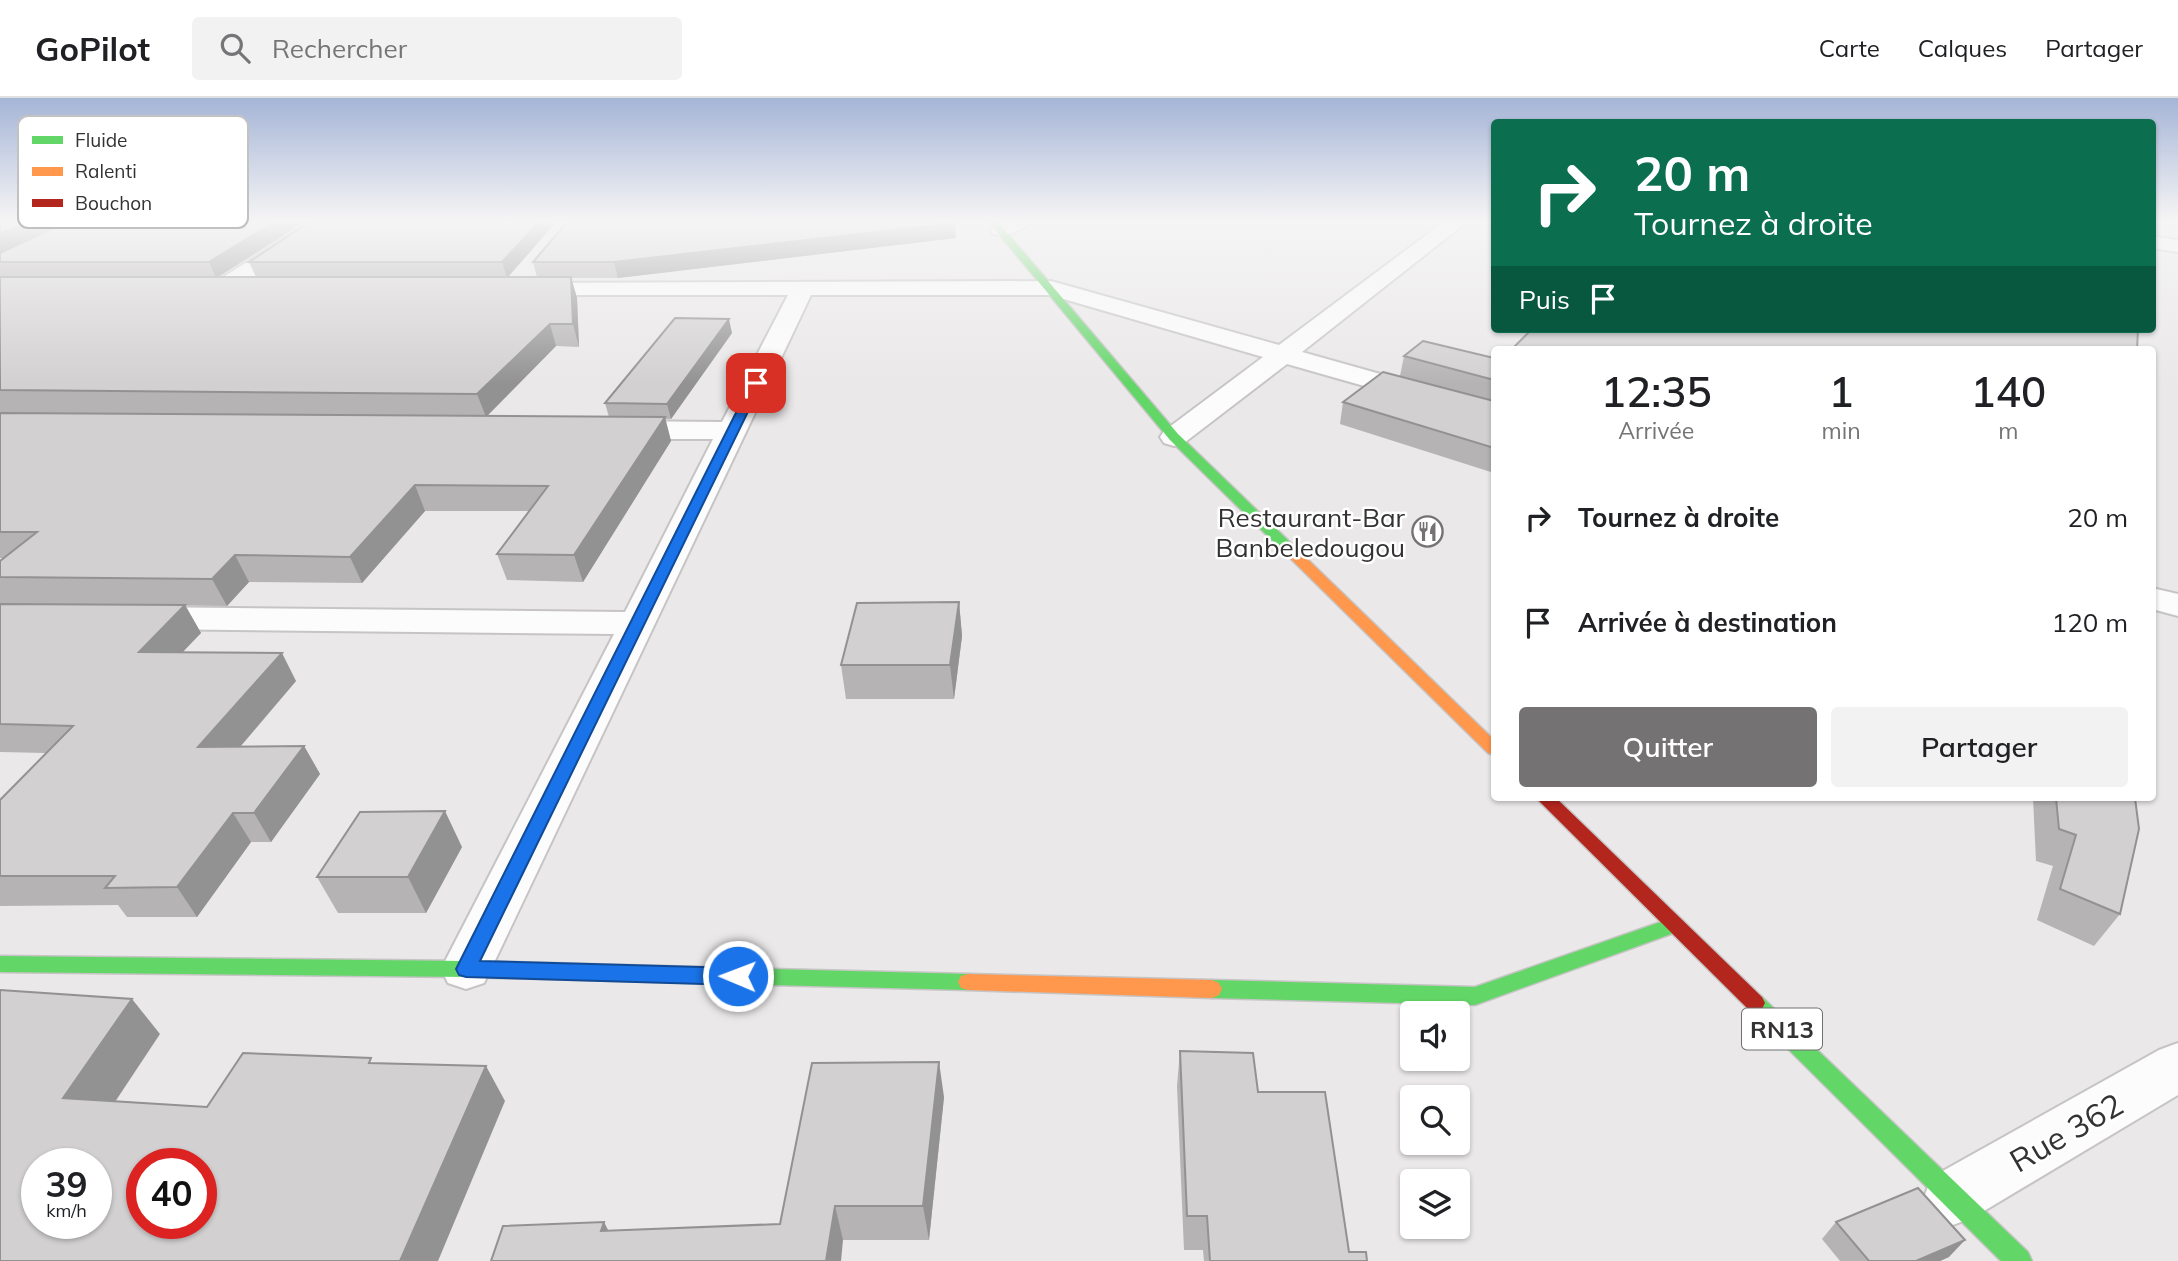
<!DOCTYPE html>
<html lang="fr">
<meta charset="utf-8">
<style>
:root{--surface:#fff;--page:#f2f2f2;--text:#202124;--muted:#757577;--line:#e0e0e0;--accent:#747272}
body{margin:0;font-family:Mulish,sans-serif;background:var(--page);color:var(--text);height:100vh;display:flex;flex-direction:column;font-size:26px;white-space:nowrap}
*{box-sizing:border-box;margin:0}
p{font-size:23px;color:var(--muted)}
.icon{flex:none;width:38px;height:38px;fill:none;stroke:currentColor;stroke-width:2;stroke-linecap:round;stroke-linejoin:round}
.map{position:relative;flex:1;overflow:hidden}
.side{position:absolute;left:1491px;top:248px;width:665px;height:455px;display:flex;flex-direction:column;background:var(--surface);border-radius:7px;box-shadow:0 2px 5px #0004}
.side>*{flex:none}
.top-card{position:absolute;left:1491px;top:21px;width:665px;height:214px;border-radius:7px;box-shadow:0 2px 5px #0004;background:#0b6e4f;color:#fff;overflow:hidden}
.buttons{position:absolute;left:1400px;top:903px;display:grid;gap:14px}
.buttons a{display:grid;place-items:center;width:70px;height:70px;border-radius:7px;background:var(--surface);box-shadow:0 2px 5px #0004;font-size:35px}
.speed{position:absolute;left:21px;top:1050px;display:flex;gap:14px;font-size:35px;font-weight:700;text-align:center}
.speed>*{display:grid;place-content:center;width:91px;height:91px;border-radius:50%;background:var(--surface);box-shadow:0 2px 5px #0004;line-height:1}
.speed small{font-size:18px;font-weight:400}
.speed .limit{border:10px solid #d22;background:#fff;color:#111}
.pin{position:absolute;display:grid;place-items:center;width:60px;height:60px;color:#fff;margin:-30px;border-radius:14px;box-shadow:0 4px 10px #0006}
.me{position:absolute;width:77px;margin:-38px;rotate:271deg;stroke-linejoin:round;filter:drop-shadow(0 0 5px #0008)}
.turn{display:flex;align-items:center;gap:24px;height:147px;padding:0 28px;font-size:32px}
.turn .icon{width:91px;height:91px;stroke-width:2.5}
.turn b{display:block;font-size:49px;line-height:60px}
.then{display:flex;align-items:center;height:66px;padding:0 28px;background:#0003;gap:14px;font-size:26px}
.eta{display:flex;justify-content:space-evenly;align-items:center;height:119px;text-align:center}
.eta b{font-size:42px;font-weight:600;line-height:49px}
.cta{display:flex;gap:14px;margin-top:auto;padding:14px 28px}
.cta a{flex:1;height:80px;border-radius:7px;background:var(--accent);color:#fff;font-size:28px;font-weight:600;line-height:80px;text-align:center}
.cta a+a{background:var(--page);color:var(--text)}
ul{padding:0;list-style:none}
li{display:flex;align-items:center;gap:21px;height:105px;padding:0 28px}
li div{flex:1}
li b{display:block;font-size:26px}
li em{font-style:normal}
header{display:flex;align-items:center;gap:42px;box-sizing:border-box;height:98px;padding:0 35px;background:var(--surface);border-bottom:2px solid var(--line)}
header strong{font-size:33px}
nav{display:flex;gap:38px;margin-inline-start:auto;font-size:24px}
.search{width:490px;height:63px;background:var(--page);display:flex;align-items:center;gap:18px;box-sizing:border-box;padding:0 24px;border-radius:7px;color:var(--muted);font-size:26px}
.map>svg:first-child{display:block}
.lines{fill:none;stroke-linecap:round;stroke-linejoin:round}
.street-casing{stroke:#c6c4c4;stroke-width:4}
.fast-casing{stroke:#c6c4c4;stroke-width:3}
.slow-casing{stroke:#c6c4c4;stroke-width:3}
.jam-casing{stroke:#c6c4c4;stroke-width:3}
.street{fill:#fcfcfc;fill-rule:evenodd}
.fast{fill:#63d668;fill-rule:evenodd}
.slow{fill:#ff974d;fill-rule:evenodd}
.jam{fill:#b3261e;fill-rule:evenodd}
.wall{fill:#b5b3b4}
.shaded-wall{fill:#939292}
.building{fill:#d2d0d1;stroke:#939292;stroke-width:2;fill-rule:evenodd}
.route{fill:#1a73e8;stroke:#114b97;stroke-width:2}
.labels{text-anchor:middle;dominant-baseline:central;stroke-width:5;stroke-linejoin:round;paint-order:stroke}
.shield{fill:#fff;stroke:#717070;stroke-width:2}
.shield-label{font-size:24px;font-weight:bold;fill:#343232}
.poi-label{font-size:26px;fill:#343232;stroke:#fff;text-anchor:end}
.near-street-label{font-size:32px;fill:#343232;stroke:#fff}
.key{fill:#fff;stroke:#c2c2c2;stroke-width:2}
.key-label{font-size:19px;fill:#343232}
</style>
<header>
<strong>GoPilot</strong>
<div class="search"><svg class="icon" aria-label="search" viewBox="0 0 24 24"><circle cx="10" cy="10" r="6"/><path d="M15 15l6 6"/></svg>Rechercher</div>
<nav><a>Carte</a><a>Calques</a><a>Partager</a></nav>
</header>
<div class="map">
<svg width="2178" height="1163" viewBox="0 0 2178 1163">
<rect width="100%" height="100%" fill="#eae8e8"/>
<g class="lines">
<defs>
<g id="street">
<polygon points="311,123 335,123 230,195 214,195 210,190 214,185"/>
<path d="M1003,123H1031C1023,133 1005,139 993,136L990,132Z"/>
<polygon points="1445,123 1468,123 1302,254 1494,308 1494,325 1287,266 1184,345 1174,348 1164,345 1160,339 1164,333 1263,259 1050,197 811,197 491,871 484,885 466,891 448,885 441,871 614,536 142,531 129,528 124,520 129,512 142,509 625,514 713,341 615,341 605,338 601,332 605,326 615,323 722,324 788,197 524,197 516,195 512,190 516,185 1051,183 1279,247"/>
<polygon points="2152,138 2178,142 2178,154 2152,150"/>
<polygon points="1755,231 1779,231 1767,252 1741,252"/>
<polygon points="2152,490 2178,496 2178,518 2152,511"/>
<polygon points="2178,945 2178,997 1974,1119 1953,1127 1932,1119 1924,1099 1932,1079 2159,952"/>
</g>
<g id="fast">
<polygon points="988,123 997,123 1178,336 1299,453 1301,456 1299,459 1289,459 1170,342"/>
<polygon points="1675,819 1682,822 1685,827 1682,832 1475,907 1212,900 1205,897 1202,891 1205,885 1212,882 1475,889"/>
<polygon points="0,858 466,863 968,876 975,878 978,884 975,890 968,892 466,879 0,874"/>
<polygon points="1755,896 1762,899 2028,1154 2032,1163 2001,1163 1748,911 1745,905 1748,899"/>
</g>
<g id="slow">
<polygon points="1294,452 1299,453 1494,642 1494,657 1488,655 1289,459 1287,456"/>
<polygon points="968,876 1212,882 1219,885 1222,891 1219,897 1212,900 968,892 961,890 958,884 961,878"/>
</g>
<polygon id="jam" points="1536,700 1556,700 1762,899 1765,905 1762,911 1755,914 1748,911"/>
</defs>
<use href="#street" class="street-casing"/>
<use href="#fast" class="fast-casing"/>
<use href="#slow" class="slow-casing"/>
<use href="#jam" class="jam-casing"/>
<use href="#street" class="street"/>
<use href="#fast" class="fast"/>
<use href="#slow" class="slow"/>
<use href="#jam" class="jam"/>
</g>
<g class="wall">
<polygon points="306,123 219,179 256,179 249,164 557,123 508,179 537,179 533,164 955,123 956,140 618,180 571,180 577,200 579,249 556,248 487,318 609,319 605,305 732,235 671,321 665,321 671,343 583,484 507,482 497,456 529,413 425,413 362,485 249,484 227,508 160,507 185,507 201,535 182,554 296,583 241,648 304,648 320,676 271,744 251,744 197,819 127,819 118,807 0,808 0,702 46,655 0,654 0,463 3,460 0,460 0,164 18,147"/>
<polygon points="1404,258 1494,260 1494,375 1340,326 1343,304 1400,278"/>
<polygon points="959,504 962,538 954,601 846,601 841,567"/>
<polygon points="2033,700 2135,700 2120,816 2094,848 2037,822 2053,768 2036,763"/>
<polygon points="462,749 426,815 338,815 317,779"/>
<polygon points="1180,953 1258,994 1349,1154 1367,1163 1204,1163 1203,1152 1184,1152 1177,988"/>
<polygon points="944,999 929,1142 843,1142 491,1163 604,1124 608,1133 780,1126"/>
<polygon points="1836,1124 1949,1159 1940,1163 1840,1163 1822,1141"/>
</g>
<g class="shaded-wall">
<polygon points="26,123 65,123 0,156 0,136"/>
<polygon points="276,123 306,123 216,180 209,164"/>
<polygon points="540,123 557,123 507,180 502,164"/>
<polygon points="955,123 956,140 618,180 614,164"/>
<polygon points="571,179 577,200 579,249 573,226"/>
<polygon points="729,221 732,235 671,321 667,306"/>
<polygon points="550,226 556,248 486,319 477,296"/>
<polygon points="665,319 671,343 583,484 574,457"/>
<polygon points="415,387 425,413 362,485 350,459"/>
<polygon points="235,457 249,484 227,508 212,481"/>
<polygon points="959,504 962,538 954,601 950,567"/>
<polygon points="185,507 201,535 157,581 139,554"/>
<polygon points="282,555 296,583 216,677 198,649"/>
<polygon points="304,648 320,676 271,744 254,715"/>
<polygon points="445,713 462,749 426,815 408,779"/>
<polygon points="233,715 251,744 197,819 177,789"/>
<polygon points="132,901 160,936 95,1034 63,1000"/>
<polygon points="939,964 944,999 929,1142 923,1108"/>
<polygon points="486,968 505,1003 438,1163 400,1163"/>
<polygon points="835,1108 843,1142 841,1163 826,1163"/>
<polygon points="604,1124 621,1158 601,1133"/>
<polygon points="1965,1142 1949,1159 1940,1163 1916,1163"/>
</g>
<g class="building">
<polygon points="0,123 26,123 0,136"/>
<polygon points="68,123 276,123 209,164 0,164 0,155"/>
<polygon points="311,123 540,123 502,164 249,164"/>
<polygon points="568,123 955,123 955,125 614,164 533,164"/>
<polygon points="0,179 571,179 573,226 550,226 477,296 0,292"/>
<polygon points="675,220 729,221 667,306 605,305"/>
<polygon points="1532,231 1746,231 1748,234 1775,234 1777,231 1789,232 1790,231 2138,231 2137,252 1511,252"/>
<polygon points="1423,243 1494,260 1494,282 1404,258"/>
<polygon points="1383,274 1494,303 1494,350 1343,304"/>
<polygon points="0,315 665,319 574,457 497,456 548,388 415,387 350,459 235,457 212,481 0,479 0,463 37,434 0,434"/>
<polygon points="959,504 950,567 841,567 857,505"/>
<polygon points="0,506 185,507 139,554 282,555 198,649 304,648 254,715 233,715 177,789 105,790 115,778 0,778 0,702 73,628 0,626"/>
<polygon points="2056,700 2135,700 2139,731 2120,816 2060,791 2076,737 2059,731"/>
<polygon points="445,713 408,779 317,779 360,714"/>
<path d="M0,892L132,901L63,1000L207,1009L243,955L371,960L369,965L486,968L400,1163H0ZM37,1066H96V1125H37ZM142,1066H201V1125H142Z"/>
<polygon points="1180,953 1253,955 1258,994 1325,994 1349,1154 1366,1154 1367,1163 1210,1163 1207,1118 1187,1118"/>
<polygon points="939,964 923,1108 835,1108 826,1163 491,1163 503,1128 604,1124 601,1133 780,1126 812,965"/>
<polygon points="1918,1090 1965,1142 1916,1163 1869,1163 1836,1124"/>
</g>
<linearGradient id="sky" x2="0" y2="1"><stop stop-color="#a5b5d7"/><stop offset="0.43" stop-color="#f6f5f5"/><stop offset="1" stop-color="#f6f5f5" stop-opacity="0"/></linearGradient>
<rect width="2178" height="286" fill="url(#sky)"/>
<polygon class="route" points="752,283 762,285 480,863 738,870 746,872 749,878 746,884 738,887 466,879 459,877 456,871"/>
<defs>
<symbol id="restaurant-ring" viewBox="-11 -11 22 22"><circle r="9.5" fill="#fff" stroke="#747272" stroke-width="1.5"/><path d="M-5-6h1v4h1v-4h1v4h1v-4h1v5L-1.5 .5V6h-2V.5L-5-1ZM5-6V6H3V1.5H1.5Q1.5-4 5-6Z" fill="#747272"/></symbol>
</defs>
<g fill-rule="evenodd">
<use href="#restaurant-ring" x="1410" y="416" width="35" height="35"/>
</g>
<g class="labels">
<rect class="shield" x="1742" y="910.5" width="80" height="41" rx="5"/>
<g class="shield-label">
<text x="1782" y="931">RN13</text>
</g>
<g class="poi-label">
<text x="1405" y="419">Restaurant-Bar<tspan x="1405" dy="30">Banbeledougou</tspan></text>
</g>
<g class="near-street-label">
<text transform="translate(2066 1034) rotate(-30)">Rue 362</text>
</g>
</g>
<rect x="18" y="18" width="230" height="112" rx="10" class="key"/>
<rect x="32" y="38" width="31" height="8" fill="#63d668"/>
<rect x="32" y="69" width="31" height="9" fill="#ff974d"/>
<rect x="32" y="101" width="31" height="8" fill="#b3261e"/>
<g class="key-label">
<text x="75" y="49">Fluide</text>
<text x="75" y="80">Ralenti</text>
<text x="75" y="112">Bouchon</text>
</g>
</svg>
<div class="buttons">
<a><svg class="icon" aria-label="sound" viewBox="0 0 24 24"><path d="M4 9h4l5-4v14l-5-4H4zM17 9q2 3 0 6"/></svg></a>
<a><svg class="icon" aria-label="search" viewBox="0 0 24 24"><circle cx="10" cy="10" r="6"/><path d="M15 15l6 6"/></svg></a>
<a><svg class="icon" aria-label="layers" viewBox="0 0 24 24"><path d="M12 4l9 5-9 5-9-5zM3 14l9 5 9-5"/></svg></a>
</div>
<div class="speed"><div>39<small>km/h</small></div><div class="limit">40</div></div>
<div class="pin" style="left:756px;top:285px;background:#d93025"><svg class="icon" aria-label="arrive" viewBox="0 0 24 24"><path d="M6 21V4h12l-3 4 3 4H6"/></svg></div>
<svg class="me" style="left:738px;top:878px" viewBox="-20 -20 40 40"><circle r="17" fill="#1a73e8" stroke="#fff" stroke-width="3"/><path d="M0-11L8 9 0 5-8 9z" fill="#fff"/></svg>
<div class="top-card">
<div class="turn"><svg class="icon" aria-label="right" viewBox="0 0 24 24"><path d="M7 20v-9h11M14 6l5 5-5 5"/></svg><div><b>20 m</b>Tournez à droite</div></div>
<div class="then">Puis<svg class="icon" aria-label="arrive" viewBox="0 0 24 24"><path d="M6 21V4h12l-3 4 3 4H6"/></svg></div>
</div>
<section class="side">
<div class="eta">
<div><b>12:35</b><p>Arrivée</p></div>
<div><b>1</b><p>min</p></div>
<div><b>140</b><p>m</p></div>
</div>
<ul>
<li><svg class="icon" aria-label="right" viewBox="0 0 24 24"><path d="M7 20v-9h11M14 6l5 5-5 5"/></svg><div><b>Tournez à droite</b></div><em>20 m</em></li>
<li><svg class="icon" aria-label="arrive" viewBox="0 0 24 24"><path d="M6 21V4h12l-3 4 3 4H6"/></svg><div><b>Arrivée à destination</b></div><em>120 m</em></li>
</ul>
<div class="cta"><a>Quitter</a><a>Partager</a></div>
</section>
</div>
